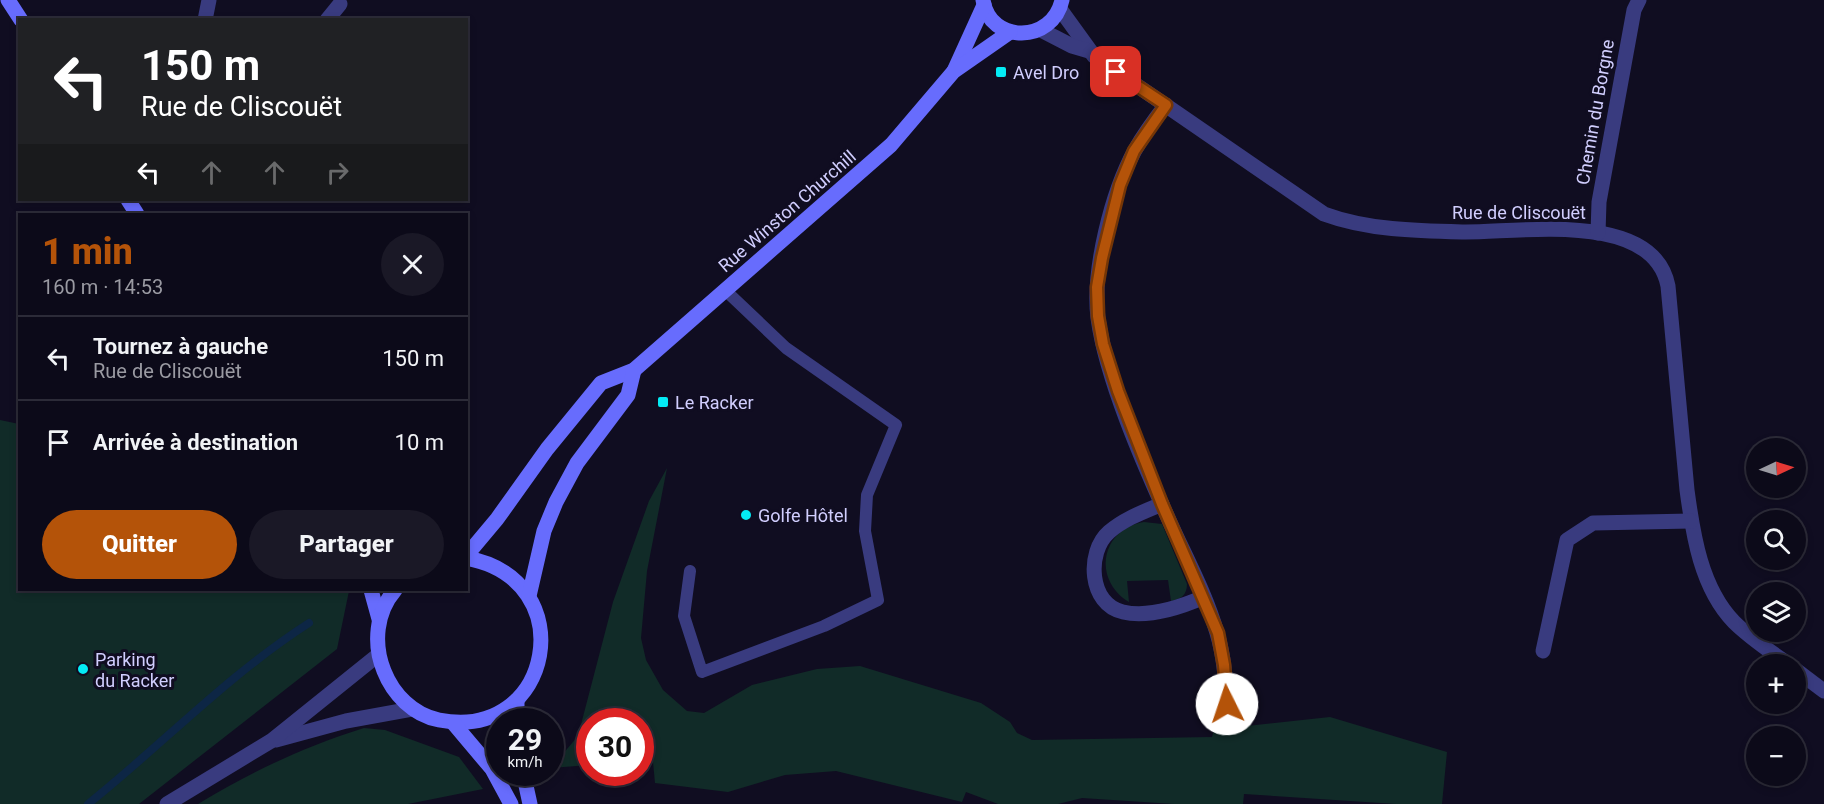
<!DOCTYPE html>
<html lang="fr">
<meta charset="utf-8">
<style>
:root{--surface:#0c0a19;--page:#1a1826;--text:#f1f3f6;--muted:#9a9aa2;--line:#2c2b38;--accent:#b45309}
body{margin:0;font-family:Roboto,sans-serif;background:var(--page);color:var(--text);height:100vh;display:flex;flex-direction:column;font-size:22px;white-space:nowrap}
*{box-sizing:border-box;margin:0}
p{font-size:20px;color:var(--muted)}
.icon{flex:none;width:33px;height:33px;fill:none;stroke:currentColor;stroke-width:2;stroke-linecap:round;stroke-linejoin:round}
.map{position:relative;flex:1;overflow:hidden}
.sheet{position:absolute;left:18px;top:213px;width:450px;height:378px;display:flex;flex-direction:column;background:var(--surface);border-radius:0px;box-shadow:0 3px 9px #0003,0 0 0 2px var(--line)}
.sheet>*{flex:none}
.banner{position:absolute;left:18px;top:18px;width:450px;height:183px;border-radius:0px;box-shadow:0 3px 9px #0003,0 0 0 2px var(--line);background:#202124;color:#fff;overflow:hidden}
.needle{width:39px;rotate:86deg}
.buttons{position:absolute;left:1746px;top:438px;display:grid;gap:12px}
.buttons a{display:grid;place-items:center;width:60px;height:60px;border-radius:50%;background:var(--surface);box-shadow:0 3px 9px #0003,0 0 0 2px var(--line);font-size:30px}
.speed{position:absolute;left:486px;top:708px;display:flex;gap:12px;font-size:30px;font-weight:700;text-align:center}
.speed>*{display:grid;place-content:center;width:78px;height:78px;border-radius:50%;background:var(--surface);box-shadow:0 3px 9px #0003,0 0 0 2px var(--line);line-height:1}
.speed small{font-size:15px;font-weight:400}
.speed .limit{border:9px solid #d22;background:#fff;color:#111}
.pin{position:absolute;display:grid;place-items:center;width:51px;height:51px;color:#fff;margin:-26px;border-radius:12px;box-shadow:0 3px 9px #0006}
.me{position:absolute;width:66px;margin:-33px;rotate:356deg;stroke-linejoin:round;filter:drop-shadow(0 0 4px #0008)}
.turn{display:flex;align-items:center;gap:21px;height:126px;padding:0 24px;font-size:27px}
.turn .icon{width:78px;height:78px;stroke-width:2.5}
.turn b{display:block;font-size:42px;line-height:51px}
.lanes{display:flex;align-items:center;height:57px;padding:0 24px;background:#0003;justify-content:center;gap:30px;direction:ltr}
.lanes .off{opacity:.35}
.round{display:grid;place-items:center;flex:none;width:63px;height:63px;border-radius:32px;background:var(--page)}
.summary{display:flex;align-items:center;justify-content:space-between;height:102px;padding:0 24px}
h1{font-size:36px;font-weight:800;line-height:45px;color:var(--accent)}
.button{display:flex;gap:12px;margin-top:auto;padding:12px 24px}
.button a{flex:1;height:69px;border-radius:36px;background:var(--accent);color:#fff;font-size:24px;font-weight:800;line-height:69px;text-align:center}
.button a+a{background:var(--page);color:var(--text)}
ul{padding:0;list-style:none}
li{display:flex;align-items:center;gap:18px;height:84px;padding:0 24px;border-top:2px solid var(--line)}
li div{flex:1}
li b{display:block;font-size:22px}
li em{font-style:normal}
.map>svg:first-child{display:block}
.green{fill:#112b28}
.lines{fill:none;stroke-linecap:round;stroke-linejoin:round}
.stream{stroke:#0d2645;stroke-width:8}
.lane{stroke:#393b7f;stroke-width:12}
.street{stroke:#393b7f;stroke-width:15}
.secondary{stroke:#676cfd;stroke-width:15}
.route-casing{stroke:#753606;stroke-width:15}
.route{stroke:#b45309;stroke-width:10}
.poi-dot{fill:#04ebf5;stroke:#100d21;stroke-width:2}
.labels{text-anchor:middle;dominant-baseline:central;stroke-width:6;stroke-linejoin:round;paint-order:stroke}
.poi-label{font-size:18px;fill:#d1cefe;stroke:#100d21;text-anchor:start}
.street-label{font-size:18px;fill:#d1cefe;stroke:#100d21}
</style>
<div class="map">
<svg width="1824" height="804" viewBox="0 0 1824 804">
<rect width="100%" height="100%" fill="#100d21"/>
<g class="green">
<polygon points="0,420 19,424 20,590 349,591 337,649 139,804 0,804"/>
<polygon points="667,468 647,571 641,638 646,660 663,690 687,711 704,713 752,685 817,669 860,666 981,703 1010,722 1017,733 1032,740 1212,737 1215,726 1247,726 1330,717 1447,752 1442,804 1396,804 1244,794 1243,804 1174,804 1082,798 1058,804 998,804 966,792 962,802 836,771 785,775 728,792 655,783 653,762 641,762 640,722 590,722 589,765 551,768 578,736 613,602 649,501"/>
<path d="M1144,522L1162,524L1187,584C1187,595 1181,599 1171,601L1168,580L1127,581L1129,602C1092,579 1101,529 1144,522Z"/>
<path d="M364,728L385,730L459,757L483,789L408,804H198C253,771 303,747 364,728Z"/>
</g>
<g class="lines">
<path class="stream" d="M88,804C163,744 228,675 309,623"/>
<polyline class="lane" points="690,571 684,616 702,672 824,626 878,600 865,531 867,495 896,425 786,348 725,290"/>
<g class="street">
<path d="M1060,9L1094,56L1324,214C1367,230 1417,231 1463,232C1518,233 1653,209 1668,286L1687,490C1693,535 1701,588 1734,622C1750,638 1770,651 1788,664"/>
<polyline points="205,20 209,0"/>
<polyline points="327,20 340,4"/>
<polyline points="1041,30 1072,46 1089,51"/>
<path d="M1166,105C1155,119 1144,134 1135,150C1112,192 1092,270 1098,318C1106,378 1143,463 1169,520C1185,556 1206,594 1217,633C1226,662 1226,693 1228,723"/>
<polyline points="1598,233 1599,202 1634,10 1639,0"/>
<path d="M1162,504C1143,512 1124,519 1109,532C1086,552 1089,605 1123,612C1149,618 1181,607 1204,597"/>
<polyline points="1543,651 1567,540 1593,523 1691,521"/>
<polyline points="1796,670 1824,691"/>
<polyline points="276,740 346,721 412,709"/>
<polyline points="167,804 271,741 378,655"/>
</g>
<g class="secondary">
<polyline points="8,0 21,20"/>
<path d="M983,0C990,45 1053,43 1062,0"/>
<polyline points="954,71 984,5"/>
<polyline points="128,200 137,214"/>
<polyline points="466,556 497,519 547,449 601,383 634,370 891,145 954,71 1010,32"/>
<polyline points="371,590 379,619"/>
<path d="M395,590C376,612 373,644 384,671C393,694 413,715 439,720C553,743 584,579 466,558"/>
<polyline points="529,596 544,531 556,502 577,463 628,395 634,370"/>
<polyline points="517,722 517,700"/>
<polyline points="454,724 492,769 511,804"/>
<polyline points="523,772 530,804"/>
</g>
</g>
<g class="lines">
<defs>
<polyline id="route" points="1116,72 1166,105 1134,151 1120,185 1102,258 1097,287 1098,316 1103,344 1118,391 1162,504 1218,633 1224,665 1227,704"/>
</defs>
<use href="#route" class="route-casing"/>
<use href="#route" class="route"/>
</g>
<g class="poi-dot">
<rect x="995" y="66" width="12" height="12" rx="3"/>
<rect x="657" y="396" width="12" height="12" rx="3"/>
<circle cx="746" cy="515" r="6"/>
<circle cx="83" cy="669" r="6"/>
</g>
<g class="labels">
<g class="poi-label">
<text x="1013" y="72">Avel Dro</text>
<text x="675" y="402">Le Racker</text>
<text x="758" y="515">Golfe Hôtel</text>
<text x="95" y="659">Parking<tspan x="95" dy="21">du Racker</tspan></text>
</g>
<g class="street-label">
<text transform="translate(1595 112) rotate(-80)">Chemin du Borgne</text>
<text transform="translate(787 211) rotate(-41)">Rue Winston Churchill</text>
<text x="1519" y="212">Rue de Cliscouët</text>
</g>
</g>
</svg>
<div class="buttons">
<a><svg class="needle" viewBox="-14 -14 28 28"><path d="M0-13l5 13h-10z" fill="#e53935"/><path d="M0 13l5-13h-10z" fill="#9a9aa2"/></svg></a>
<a><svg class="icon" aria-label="search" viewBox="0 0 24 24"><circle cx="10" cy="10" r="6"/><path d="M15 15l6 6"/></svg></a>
<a><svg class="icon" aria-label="layers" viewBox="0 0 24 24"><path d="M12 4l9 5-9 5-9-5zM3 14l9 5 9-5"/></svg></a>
<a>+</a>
<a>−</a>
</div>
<div class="speed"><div>29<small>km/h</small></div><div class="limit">30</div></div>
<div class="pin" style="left:1116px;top:72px;background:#d93025"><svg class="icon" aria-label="arrive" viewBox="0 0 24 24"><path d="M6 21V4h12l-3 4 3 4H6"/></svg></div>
<svg class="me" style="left:1227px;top:704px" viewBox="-20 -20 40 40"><circle r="19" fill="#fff"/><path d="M0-13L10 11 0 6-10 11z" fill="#b45309"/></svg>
<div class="banner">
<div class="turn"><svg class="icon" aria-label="left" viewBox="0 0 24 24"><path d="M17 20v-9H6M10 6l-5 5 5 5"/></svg><div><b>150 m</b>Rue de Cliscouët</div></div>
<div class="lanes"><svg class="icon" aria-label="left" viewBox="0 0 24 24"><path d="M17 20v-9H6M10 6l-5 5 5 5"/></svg><svg class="icon off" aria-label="ahead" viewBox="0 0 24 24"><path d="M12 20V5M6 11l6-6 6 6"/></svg><svg class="icon off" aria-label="ahead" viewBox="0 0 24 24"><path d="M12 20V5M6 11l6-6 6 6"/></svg><svg class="icon off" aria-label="right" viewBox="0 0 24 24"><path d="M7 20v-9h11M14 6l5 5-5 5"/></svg></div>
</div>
<section class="sheet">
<div class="summary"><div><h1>1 min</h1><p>160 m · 14:53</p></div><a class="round"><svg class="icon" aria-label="close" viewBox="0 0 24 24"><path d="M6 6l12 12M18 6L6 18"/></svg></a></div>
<ul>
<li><svg class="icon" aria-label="left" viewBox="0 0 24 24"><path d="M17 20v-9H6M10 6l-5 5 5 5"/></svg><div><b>Tournez à gauche</b><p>Rue de Cliscouët</p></div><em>150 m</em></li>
<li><svg class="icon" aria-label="arrive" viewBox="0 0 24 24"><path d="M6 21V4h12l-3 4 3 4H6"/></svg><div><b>Arrivée à destination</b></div><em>10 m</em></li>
</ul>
<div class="button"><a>Quitter</a><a>Partager</a></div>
</section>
</div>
